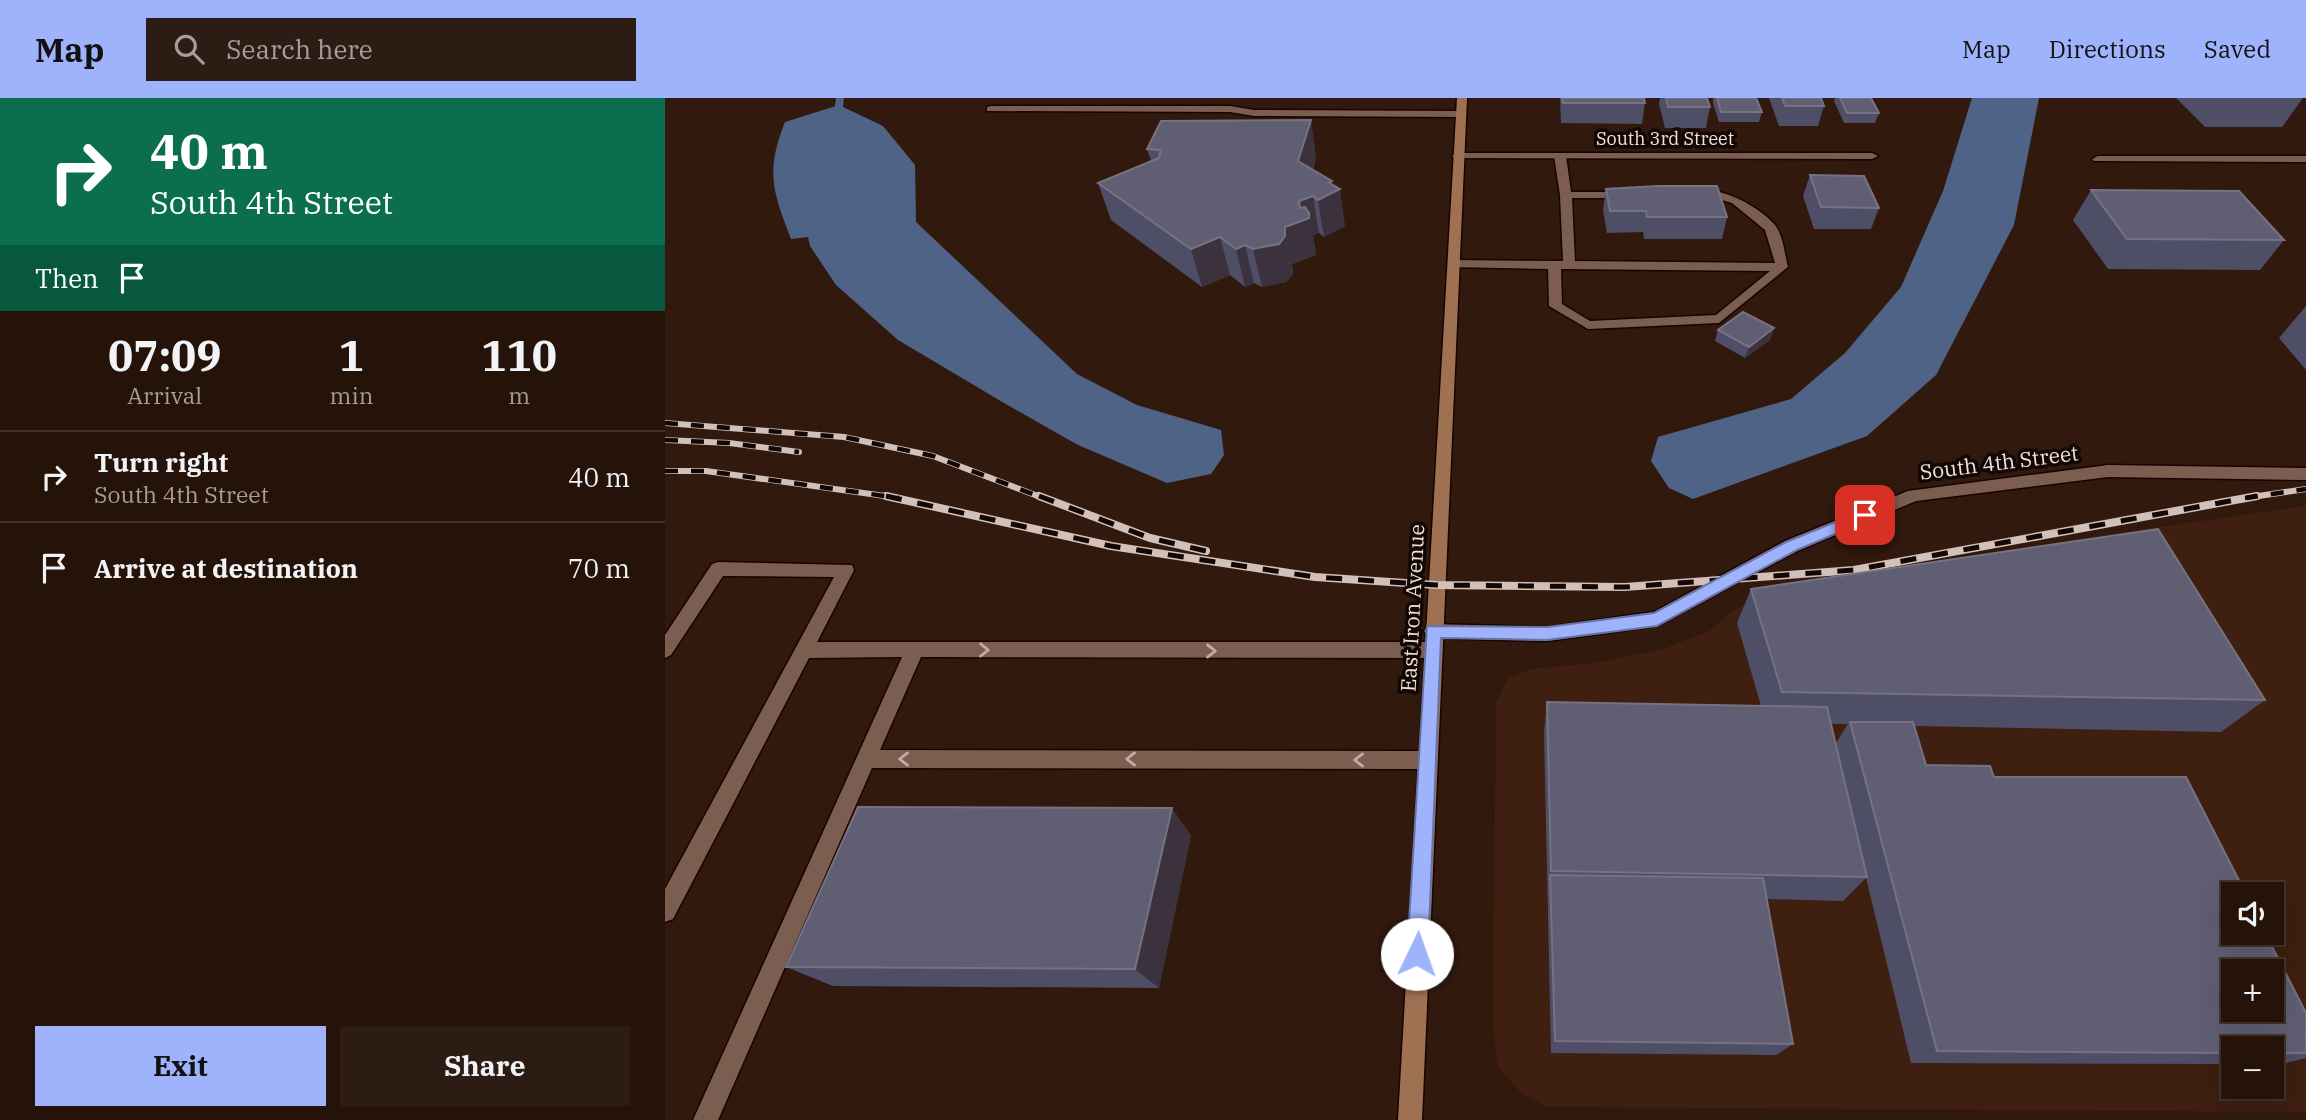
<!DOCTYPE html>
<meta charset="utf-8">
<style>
:root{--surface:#25130a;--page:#2d1c13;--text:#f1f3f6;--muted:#a39e9c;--line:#42322b;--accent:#9fb3fd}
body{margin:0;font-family:"IBM Plex Serif",serif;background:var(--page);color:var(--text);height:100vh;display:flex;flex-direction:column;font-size:26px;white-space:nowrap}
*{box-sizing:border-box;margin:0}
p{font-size:23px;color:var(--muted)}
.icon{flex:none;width:38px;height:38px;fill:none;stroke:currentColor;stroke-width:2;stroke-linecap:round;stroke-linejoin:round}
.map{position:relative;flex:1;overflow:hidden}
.panel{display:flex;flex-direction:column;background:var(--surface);width:665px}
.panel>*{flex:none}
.top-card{background:#0b6e4f;color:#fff;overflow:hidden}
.buttons{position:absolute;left:1556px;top:784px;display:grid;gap:14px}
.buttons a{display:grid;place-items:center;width:63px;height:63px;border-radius:0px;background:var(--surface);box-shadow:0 7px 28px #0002,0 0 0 2px var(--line);font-size:35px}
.pin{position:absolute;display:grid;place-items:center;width:60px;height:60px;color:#fff;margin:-30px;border-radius:14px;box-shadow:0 4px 10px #0006}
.me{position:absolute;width:77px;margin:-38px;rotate:3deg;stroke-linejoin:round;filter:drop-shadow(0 0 5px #0008)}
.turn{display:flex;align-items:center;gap:24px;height:147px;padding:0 35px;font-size:32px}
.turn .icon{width:91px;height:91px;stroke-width:2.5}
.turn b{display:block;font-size:49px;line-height:60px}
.then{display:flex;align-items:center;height:66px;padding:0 35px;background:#0003;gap:14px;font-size:26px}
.eta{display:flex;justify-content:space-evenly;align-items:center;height:119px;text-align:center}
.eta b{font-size:42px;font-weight:700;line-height:49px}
.action{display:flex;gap:14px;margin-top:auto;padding:14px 35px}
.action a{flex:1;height:80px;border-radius:0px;background:var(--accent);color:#111;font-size:28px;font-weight:700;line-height:80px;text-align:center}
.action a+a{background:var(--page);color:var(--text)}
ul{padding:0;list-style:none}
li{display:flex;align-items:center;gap:21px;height:91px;padding:0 35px;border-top:2px solid var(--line)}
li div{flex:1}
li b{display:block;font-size:26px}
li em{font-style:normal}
header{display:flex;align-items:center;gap:42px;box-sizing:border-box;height:98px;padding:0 35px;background:var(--accent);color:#111}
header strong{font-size:33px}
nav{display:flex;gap:38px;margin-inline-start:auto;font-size:24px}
.search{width:490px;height:63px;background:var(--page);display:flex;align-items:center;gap:18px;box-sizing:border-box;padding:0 24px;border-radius:0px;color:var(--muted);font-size:26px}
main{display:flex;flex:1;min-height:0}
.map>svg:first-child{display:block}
.built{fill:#3e1f10;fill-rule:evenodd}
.water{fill:#4f6386}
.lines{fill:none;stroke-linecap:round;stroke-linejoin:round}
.stream{fill:#4f6386;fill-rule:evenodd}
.lane-casing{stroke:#180400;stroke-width:3}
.street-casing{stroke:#180400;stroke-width:3}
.secondary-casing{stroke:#180400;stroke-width:3}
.lane{fill:#7c5e51;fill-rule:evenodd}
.street{fill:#7c5e51;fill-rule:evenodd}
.secondary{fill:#9f7153;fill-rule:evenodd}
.rail-far1-casing{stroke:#d3c0b9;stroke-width:6}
.rail-casing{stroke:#d3c0b9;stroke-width:8}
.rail-far1{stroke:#110704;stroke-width:4.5;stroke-dasharray:13;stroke-linecap:butt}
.rail{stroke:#110704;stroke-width:5;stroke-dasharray:16;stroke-linecap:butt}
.wall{fill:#4e4e66;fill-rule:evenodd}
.shaded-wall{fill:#3b323d}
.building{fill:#605e72;stroke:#777282;stroke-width:2;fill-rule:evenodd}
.oneway{stroke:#c3aca3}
.route{fill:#9fb3fd;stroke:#6774a4;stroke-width:2}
.labels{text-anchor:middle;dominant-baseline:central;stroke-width:7;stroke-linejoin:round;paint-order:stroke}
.far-street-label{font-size:18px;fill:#f2e0d9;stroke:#110704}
.street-label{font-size:21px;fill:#f2e0d9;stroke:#110704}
</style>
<header>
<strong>Map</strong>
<div class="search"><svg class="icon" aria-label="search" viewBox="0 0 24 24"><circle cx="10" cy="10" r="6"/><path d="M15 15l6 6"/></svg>Search here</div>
<nav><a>Map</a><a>Directions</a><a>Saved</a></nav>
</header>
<main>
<section class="panel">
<div class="top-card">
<div class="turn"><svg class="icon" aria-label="right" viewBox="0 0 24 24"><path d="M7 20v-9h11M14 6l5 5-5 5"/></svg><div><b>40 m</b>South 4th Street</div></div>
<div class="then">Then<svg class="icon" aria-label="arrive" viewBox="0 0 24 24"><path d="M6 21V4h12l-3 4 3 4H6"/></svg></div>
</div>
<div class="eta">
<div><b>07:09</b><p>Arrival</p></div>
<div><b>1</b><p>min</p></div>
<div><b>110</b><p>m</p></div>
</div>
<ul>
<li><svg class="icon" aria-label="right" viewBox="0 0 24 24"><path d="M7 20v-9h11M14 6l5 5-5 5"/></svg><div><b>Turn right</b><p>South 4th Street</p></div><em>40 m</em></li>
<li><svg class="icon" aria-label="arrive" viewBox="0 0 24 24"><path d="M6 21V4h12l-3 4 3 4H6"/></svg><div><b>Arrive at destination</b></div><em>70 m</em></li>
</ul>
<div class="action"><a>Exit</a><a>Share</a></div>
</section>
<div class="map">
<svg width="1641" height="1022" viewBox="0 0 1641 1022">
<rect width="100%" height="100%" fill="#31190e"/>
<path class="built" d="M1641,408V1014L882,1009L855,994L832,967L828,927L831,603L845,579L866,571L928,565L998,551L1046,532L1067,513L1100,497L1460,434ZM1568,796H1606V835H1568ZM1568,873H1606V912H1568ZM1568,950H1606V989H1568Z"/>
<g class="water">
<polygon points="1307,0 1374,0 1349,127 1271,277 1202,338 1028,401 1004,390 986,363 993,339 1126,301 1180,255 1236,189 1278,93"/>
<path d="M174,7L218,28L250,67L251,124L412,276L472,307L556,332L559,357L546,376L502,385L413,347L339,305L233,242L171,187L145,148L143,139L126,141C108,94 100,74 120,24Z"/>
</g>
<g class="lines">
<polygon class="stream" points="171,0 179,0 176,24 172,27 168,24"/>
<defs>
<g id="lane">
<polygon points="326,8 565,8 589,12 796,13 801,16 796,19 589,18 565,14 322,13 322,9"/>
<path d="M895,55L901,58L906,94H964L970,97L964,100H907L910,163L1110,165L1100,132L1067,105L1050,100H1034L1028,97C1049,82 1096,110 1110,127C1118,137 1120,157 1123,169L1054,225L923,231L884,208L883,171L783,169V163L787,162L898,163L895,97L889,58ZM896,171L1105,173L1051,217L925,223L897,206Z"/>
<polygon points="53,464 187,467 189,472 152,544 767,544 773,547 776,552 773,557 767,560 256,559 215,652 762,653 769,656 772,662 769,668 762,671 207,670 53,1022 28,1022 237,559 144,560 8,821 0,824 0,791 169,479 58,478 6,557 0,560 0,537 47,466"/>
</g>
<g id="street">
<polygon points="793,55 1207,55 1213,58 1207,61 789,60 787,58"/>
<polygon points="1433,58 1641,58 1641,64 1429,63 1427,61"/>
<polygon points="1443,367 1641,370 1641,382 1443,379 1251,403 1132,453 992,528 882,543 768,540 762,538 759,533 762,528 768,526 882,529 989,514 1120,443 1243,393"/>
</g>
<polygon id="secondary" points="792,0 802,0 757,1022 733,1022"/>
</defs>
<use href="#lane" class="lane-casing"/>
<use href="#street" class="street-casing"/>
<use href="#secondary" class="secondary-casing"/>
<use href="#lane" class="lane"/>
<use href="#street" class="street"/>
<use href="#secondary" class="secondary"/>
<defs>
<g id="rail-far1">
<polyline points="0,325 179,339 268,358 378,400"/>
<polyline points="0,342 64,345 134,354"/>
<polyline points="0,373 41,373 234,400"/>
<polyline points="1580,400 1641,391"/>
</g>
<g id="rail">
<polyline points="221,398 446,448 650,479 771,487 960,489 1189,472 1592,398"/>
<polyline points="374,398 485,440 541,453"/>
</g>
</defs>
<use href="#rail-far1" class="rail-far1-casing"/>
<use href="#rail" class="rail-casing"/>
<use href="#rail-far1" class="rail-far1"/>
<use href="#rail" class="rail"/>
</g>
<g class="wall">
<polygon points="895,0 979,0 980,5 977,26 896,25"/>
<polygon points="995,0 1042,0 1045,9 1041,30 1000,30 994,6"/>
<polygon points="1048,0 1091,0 1097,14 1094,24 1054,24 1048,5"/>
<polygon points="1104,0 1156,0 1159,8 1153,28 1114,28"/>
<polygon points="1170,0 1206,0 1214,15 1210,25 1179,25 1169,3"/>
<polygon points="1511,0 1638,0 1617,29 1540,29"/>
<polygon points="482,51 651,58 648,72 668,87 680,128 659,139 654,135 648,137 651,157 627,166 628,176 621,184 597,189 589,185 580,189 565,177 537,189 446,122 433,85 486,63"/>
<polygon points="1145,77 1214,110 1206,131 1149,131 1138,98"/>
<polygon points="941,91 1062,119 1057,141 979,141 978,134 942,135 938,112"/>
<polygon points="1426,92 1619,142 1595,172 1443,171 1408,122"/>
<polygon points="1641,208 1641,272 1614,240"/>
<polygon points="1109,230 1105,242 1080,260 1050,243 1053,232"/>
<path d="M1086,491L1600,602L1556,634L1249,628L1261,667L1329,679L1641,915V960L1613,967H1606V950H1568V966L1246,965L1201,780L1178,803L1102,801L1128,946L1111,957L886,955L879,635L882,604L1096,608L1072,525ZM1166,626H1183L1171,645Z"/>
<polygon points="526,737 494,890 168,888 121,869"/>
</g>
<g class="shaded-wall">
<polygon points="646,22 651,58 640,100 633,63"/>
<polygon points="667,83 669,94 675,91 680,128 659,139 653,102 664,85"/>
<polygon points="648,98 654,135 648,137 651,157 627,166 628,176 621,184 597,189 588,151 620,129 634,103"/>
<polygon points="555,139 565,177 537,189 526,151"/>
<polygon points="580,147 589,185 580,189 571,151"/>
<polygon points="1109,230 1105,242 1080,260 1084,249"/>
<polygon points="507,710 526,737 494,890 470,871"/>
</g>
<g class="building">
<polygon points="897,0 979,0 980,5 898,5"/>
<polygon points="1001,0 1042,0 1045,9 1003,9"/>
<polygon points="1052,0 1091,0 1097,14 1056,14"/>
<polygon points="1117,0 1156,0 1159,8 1120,8"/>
<polygon points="1175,0 1206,0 1214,15 1182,15"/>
<polygon points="646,22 633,63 667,83 664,85 675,91 653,102 648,98 634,103 635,110 640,109 644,115 644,120 620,129 620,138 614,146 588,151 580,147 571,151 555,139 526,151 433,85 494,60 496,52 482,51 496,23"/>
<polygon points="1145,77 1199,78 1214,110 1156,109"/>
<polygon points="993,88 1052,88 1062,119 982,119 981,113 945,113 941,91"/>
<polygon points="1426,92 1574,93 1619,142 1462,141"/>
<polygon points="1078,214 1109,230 1084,249 1053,232"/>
<polygon points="1493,431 1600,602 1117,594 1086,491"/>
<polygon points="882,604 1162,609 1202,779 886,773"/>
<path d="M1185,624H1248L1261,667L1325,668L1329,679H1521L1581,796H1568V835H1600L1641,915V955H1606V950H1568V955L1272,953ZM1568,873H1606V912H1568Z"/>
<polygon points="193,709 507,710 470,871 121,869"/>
<polygon points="885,777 1098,780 1128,946 890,943"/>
</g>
<defs><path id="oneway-chevron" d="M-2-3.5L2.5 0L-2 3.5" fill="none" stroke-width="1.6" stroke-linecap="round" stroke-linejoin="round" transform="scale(1.75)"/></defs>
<g class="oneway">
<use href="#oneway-chevron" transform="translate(319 552)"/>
<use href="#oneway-chevron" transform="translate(546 553)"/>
<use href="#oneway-chevron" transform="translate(239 661) rotate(180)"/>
<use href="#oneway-chevron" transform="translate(466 661) rotate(180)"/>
<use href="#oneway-chevron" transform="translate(694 662) rotate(-180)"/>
</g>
<polygon class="route" points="1200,412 1208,417 1206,421 1132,452 992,528 882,542 776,540 763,856 760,863 752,866 745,863 742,856 762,528 882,529 989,515 1121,444"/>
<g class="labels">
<g class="far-street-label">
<text x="1000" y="40">South 3rd Street</text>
</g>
<g class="street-label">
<text transform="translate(1334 364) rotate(-7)">South 4th Street</text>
<text transform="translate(747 510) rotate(-87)">East Iron Avenue</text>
</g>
</g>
</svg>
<div class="buttons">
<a><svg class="icon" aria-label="sound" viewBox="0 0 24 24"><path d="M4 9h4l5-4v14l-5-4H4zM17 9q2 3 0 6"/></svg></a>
<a>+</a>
<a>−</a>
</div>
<div class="pin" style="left:1200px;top:417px;background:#d93025"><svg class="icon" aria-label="arrive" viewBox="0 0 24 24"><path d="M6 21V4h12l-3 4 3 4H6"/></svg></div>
<svg class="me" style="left:752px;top:856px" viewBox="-20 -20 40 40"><circle r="19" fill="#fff"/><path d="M0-13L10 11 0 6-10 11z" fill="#9fb3fd"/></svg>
</div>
</main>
